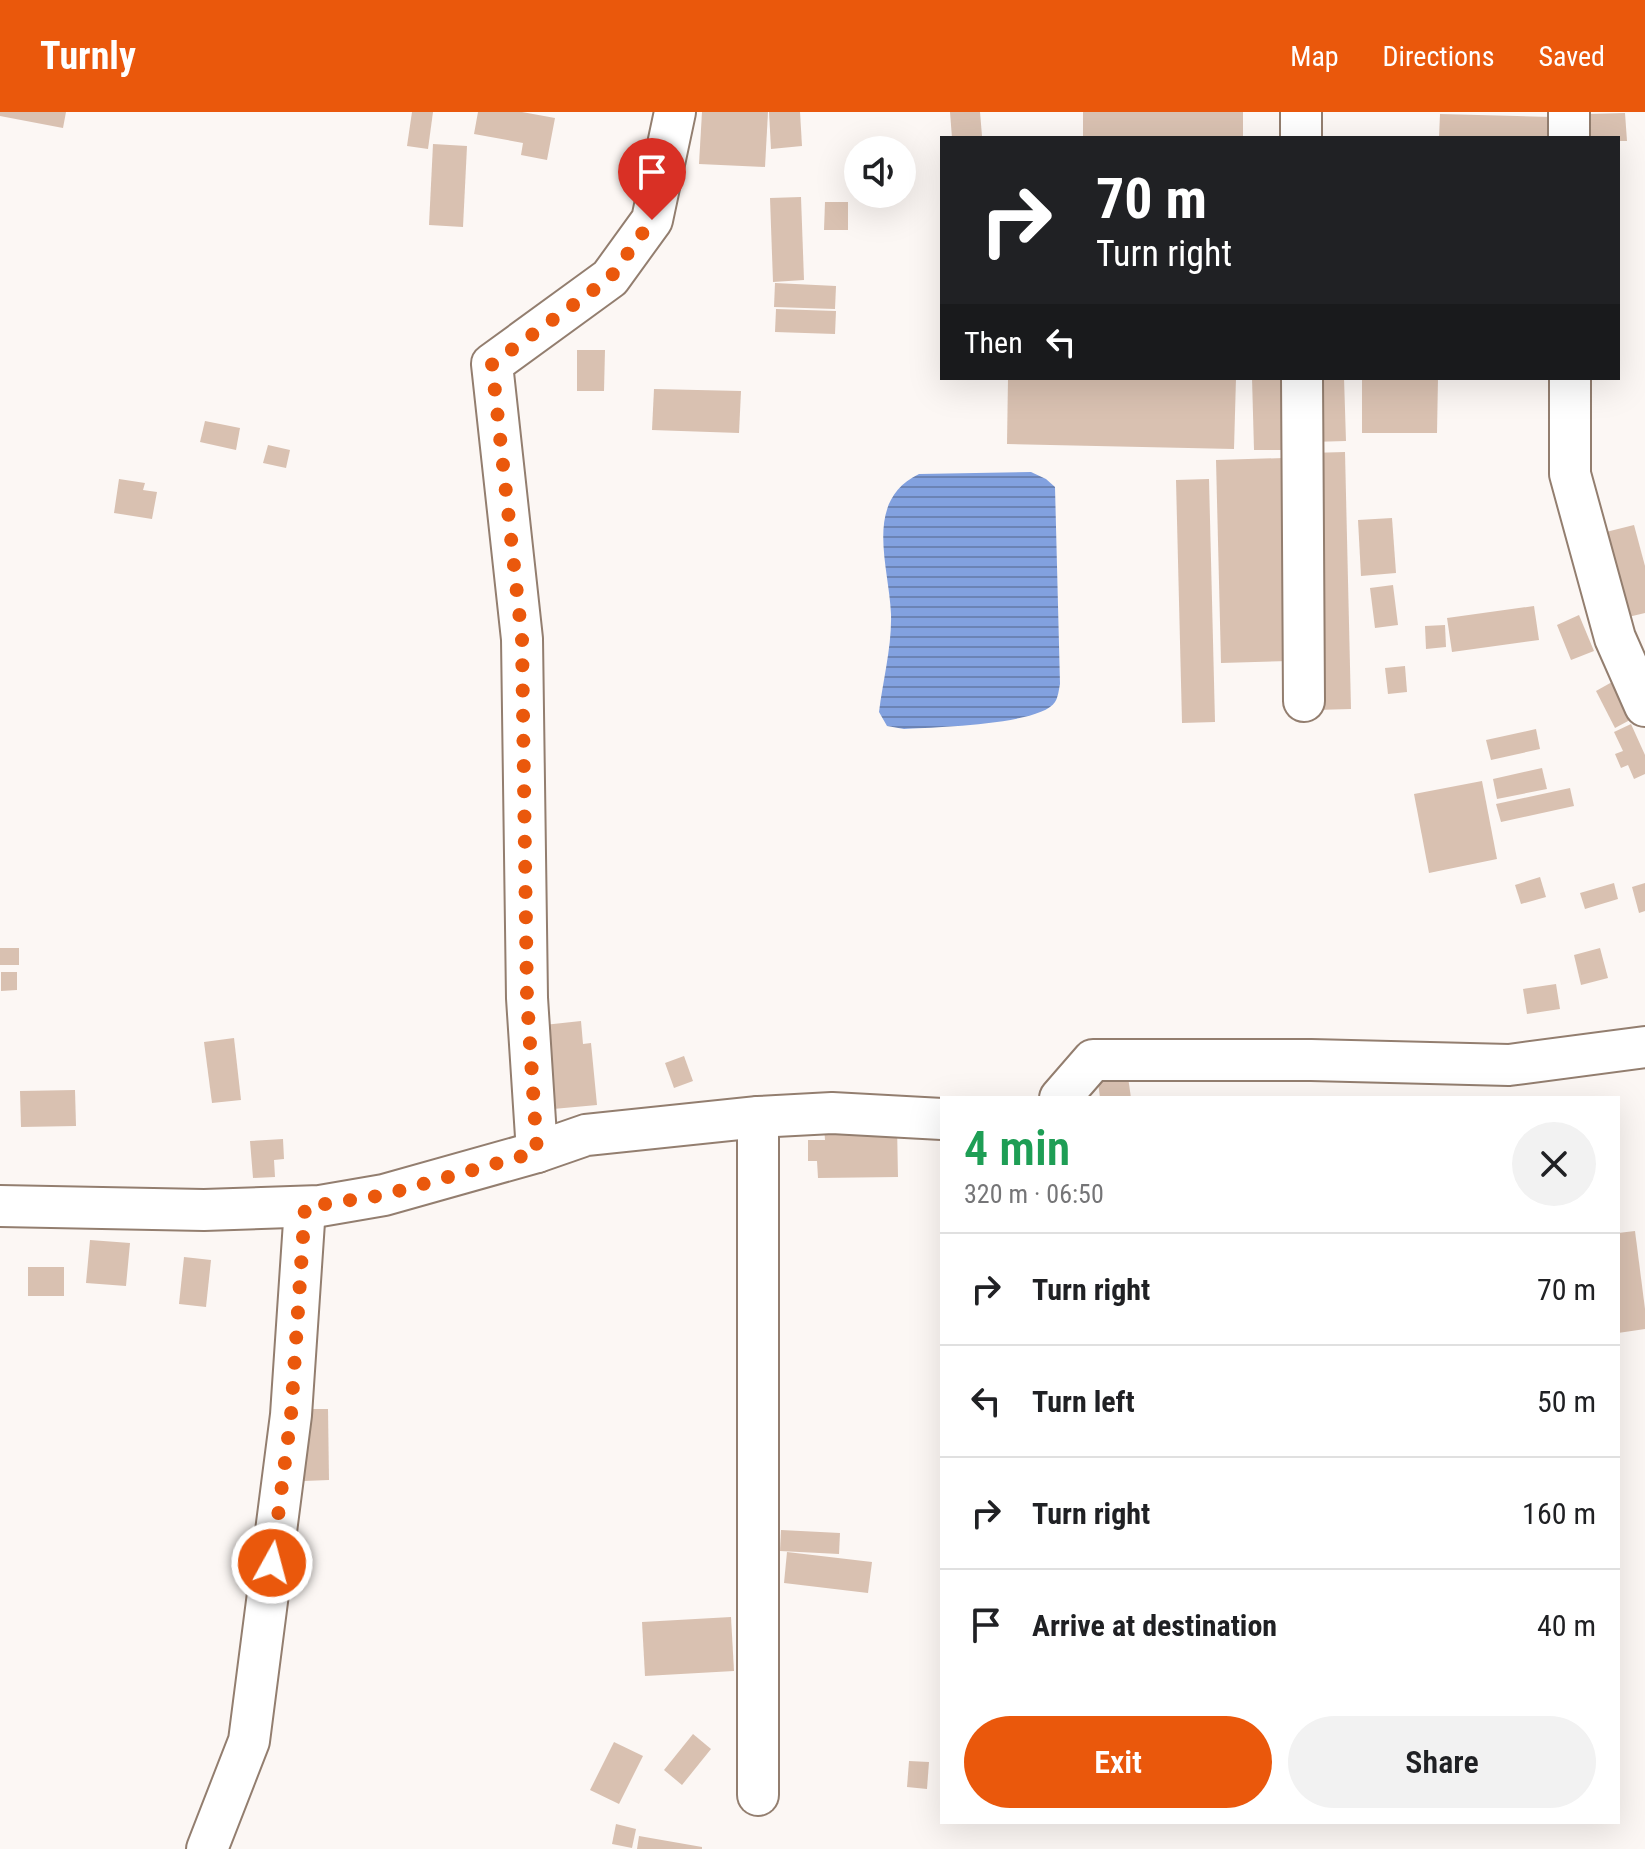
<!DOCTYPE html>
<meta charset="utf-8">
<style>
:root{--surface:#fff;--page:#f2f2f2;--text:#202124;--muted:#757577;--line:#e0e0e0;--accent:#ea580c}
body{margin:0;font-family:"Roboto Condensed",sans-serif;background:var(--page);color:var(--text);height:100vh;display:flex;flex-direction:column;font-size:30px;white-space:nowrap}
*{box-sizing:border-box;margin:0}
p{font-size:26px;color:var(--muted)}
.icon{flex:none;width:44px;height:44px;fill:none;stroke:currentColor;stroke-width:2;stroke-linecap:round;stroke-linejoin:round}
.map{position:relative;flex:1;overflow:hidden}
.details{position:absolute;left:940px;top:984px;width:680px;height:728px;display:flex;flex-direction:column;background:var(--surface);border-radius:0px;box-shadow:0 8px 32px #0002}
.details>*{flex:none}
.top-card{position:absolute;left:940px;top:24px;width:680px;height:244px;border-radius:0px;box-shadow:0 8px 32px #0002;background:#202124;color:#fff;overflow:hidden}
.controls{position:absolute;left:844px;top:24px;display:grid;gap:16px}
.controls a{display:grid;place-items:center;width:72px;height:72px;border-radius:50%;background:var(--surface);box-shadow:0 8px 32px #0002;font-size:40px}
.pin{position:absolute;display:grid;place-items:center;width:68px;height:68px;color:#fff;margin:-82px -34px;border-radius:50% 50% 50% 0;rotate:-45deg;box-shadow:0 0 8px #0007}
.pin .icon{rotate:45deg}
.me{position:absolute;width:88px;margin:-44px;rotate:7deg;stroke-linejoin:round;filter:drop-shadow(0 0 6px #0008)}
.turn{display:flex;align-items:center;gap:28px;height:168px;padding:0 24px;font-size:36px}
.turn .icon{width:104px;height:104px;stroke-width:2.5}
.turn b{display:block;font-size:56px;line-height:68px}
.then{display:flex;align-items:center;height:76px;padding:0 24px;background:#0003;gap:16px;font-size:30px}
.round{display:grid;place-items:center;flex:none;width:84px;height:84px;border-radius:42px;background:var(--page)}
.overview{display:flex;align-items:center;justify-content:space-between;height:136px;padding:0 24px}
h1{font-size:48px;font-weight:600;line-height:60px;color:#1e9e55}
.button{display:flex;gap:16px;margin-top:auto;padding:16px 24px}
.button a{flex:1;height:92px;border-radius:48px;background:var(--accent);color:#fff;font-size:32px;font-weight:600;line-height:92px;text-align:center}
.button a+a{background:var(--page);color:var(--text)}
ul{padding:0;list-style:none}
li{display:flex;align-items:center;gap:24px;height:112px;padding:0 24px;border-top:2px solid var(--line)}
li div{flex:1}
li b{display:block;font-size:30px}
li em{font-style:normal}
header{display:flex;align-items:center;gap:48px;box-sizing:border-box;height:112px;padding:0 40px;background:var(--accent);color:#fff}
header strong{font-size:38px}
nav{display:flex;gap:44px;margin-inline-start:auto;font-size:28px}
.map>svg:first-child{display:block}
.water{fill:url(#water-rules)}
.building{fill:#d9c1b1}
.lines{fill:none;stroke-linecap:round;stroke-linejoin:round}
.minor-casing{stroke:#937e6f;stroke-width:44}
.minor{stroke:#fff;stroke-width:40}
.route{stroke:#ea580c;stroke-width:14;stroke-dasharray:0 25.2}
</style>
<header>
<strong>Turnly</strong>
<nav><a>Map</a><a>Directions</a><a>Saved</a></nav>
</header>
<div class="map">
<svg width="1645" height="1737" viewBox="0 0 1645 1737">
<defs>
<pattern id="water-rules" width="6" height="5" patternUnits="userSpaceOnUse" patternTransform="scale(2)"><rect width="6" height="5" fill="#82a1df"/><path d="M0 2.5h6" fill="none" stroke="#6b83b4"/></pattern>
</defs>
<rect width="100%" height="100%" fill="#fcf7f4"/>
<path class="water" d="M1031,360L1046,367L1055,375L1060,572C1059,577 1058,586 1055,590C1041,613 933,615 904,617L887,614L879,600C883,568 892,534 891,502C889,453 863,389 919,362Z"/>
<g class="building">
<polygon points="0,0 66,0 63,16 0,4"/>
<polygon points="412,0 433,0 428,37 407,34"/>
<polygon points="478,0 522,0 555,6 547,48 521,43 523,31 474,22"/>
<polygon points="702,0 768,0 765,55 699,52"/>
<polygon points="769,0 800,0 802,34 771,37"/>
<polygon points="950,0 980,0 982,24 952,26"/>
<rect x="1083" y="0" width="160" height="26"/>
<polygon points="1625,1 1627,29 1618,29 1618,26 1588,26 1587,2"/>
<polygon points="1440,2 1551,5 1550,26 1439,26"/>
<polygon points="433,32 467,34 463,115 429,113"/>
<polygon points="801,85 804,168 773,170 770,86"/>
<polygon points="825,90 848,90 848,118 824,118"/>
<polygon points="775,171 836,174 835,197 774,195"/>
<polygon points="776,197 836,199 835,222 775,220"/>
<polygon points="577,238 605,238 604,279 577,279"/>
<polygon points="1008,266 1236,266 1234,337 1007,332"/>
<polygon points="1252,266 1288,266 1289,338 1254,338"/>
<polygon points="1309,266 1344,266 1346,329 1311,330"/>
<polygon points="1362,266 1438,266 1437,321 1362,321"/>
<polygon points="654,277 741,279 739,321 652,318"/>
<polygon points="205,309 240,316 236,338 200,330"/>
<polygon points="268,333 290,338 286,356 263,351"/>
<polygon points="1345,340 1351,597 1315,598 1309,341"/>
<polygon points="1284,346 1289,549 1221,551 1216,348"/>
<polygon points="119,367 145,371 143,378 157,380 152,407 114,401"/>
<polygon points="1209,367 1215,610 1182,611 1176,368"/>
<polygon points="1392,406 1396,461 1361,464 1358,408"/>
<polygon points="1634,413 1645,454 1645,501 1624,506 1602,421"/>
<polygon points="1393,473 1398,513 1375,516 1370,476"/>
<polygon points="1534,494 1539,528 1452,540 1447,506"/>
<polygon points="1579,503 1594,539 1571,548 1557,513"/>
<polygon points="1445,513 1446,535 1426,537 1425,514"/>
<polygon points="1405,554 1407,580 1388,582 1385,556"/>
<polygon points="1612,570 1630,608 1615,616 1596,579"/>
<polygon points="1631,612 1645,643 1645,662 1634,667 1628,653 1621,656 1615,642 1623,639 1614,620"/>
<polygon points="1536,617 1540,637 1491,648 1486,628"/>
<polygon points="1542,656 1547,677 1497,687 1493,667"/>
<polygon points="1482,669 1497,747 1429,761 1414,682"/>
<polygon points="1570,676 1574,694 1501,710 1496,692"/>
<polygon points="1540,765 1546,785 1521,792 1515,773"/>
<polygon points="1614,771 1618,787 1585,797 1580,781"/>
<polygon points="1645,771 1645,799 1639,801 1632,775"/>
<rect x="0" y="836" width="19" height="17"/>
<polygon points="1600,836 1608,866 1581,873 1574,843"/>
<polygon points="1,860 17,860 17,878 1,879"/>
<polygon points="1556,872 1560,897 1527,902 1523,877"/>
<polygon points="581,909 583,932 591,931 597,993 553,997 544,913"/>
<polygon points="234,926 241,988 212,991 204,930"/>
<polygon points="684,944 693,969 674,976 665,951"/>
<polygon points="1128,965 1131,986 1100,986 1098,970"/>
<polygon points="75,978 76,1014 21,1015 20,979"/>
<polygon points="897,1013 898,1065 818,1066 817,1049 808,1049 808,1028 825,1028 824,1014"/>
<polygon points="283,1027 284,1047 274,1048 275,1065 253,1066 250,1029"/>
<polygon points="1635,1119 1645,1197 1645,1217 1618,1221 1618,1121"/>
<polygon points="90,1128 130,1131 126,1174 86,1171"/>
<polygon points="184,1145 211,1148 206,1195 179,1192"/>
<rect x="28" y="1155" width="36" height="29"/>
<polygon points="302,1297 328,1297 329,1368 304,1369"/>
<polygon points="781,1418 840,1421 839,1442 780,1439"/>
<polygon points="787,1440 872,1450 868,1481 784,1471"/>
<polygon points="731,1505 734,1559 645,1564 642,1510"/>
<polygon points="693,1622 711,1637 682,1673 664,1658"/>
<polygon points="614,1630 643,1644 619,1692 590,1678"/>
<polygon points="909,1649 929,1650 927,1677 907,1675"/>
<polygon points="616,1712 636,1717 632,1736 612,1732"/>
<polygon points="639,1724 702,1735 702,1737 637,1737"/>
</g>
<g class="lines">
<defs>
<g id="minor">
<polyline points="675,0 652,108 610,166 492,252 522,527 527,886 537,1040 586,1023 758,1005 832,1001 942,1007"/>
<polyline points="1301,0 1301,26"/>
<polyline points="1569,0 1569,26"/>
<polyline points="1302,266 1304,589"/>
<polyline points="1570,266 1570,362 1615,526 1645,594"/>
<polyline points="1060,986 1093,948 1311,948 1509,953 1645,935"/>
<polyline points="0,1094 204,1098 320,1094 384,1083 537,1040"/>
<polyline points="758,1683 758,1005"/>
<polyline points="207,1737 249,1629 291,1303 305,1095"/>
</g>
</defs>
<use href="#minor" class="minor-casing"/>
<use href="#minor" class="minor"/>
</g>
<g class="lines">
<polyline class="route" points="272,1451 291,1303 305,1095 384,1083 537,1040 527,886 522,527 492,252 610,166 652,108"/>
</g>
</svg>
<div class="controls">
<a><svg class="icon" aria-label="sound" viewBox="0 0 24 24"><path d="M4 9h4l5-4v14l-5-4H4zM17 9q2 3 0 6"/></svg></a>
</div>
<div class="pin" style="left:652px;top:108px;background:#d93025"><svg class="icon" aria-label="arrive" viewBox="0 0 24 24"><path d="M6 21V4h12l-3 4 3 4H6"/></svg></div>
<svg class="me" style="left:272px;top:1451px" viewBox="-20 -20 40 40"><circle r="17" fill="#ea580c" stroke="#fff" stroke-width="3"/><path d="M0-11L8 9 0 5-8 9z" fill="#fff"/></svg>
<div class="top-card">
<div class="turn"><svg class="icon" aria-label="right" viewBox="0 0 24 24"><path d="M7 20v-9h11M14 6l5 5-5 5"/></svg><div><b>70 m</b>Turn right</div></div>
<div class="then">Then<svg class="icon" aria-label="left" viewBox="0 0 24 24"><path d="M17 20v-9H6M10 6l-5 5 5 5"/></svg></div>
</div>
<section class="details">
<div class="overview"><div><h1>4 min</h1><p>320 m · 06:50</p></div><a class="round"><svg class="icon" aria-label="close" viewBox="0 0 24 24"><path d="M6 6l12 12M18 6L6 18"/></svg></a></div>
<ul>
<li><svg class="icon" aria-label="right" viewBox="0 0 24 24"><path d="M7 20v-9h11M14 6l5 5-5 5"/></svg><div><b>Turn right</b></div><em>70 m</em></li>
<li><svg class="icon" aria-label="left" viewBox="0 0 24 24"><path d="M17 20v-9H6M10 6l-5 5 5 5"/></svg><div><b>Turn left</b></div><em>50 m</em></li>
<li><svg class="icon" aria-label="right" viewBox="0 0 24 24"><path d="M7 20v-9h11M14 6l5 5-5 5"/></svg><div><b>Turn right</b></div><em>160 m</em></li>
<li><svg class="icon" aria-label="arrive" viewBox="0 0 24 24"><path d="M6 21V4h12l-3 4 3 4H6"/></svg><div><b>Arrive at destination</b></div><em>40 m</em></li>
</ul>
<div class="button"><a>Exit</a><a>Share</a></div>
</section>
</div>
